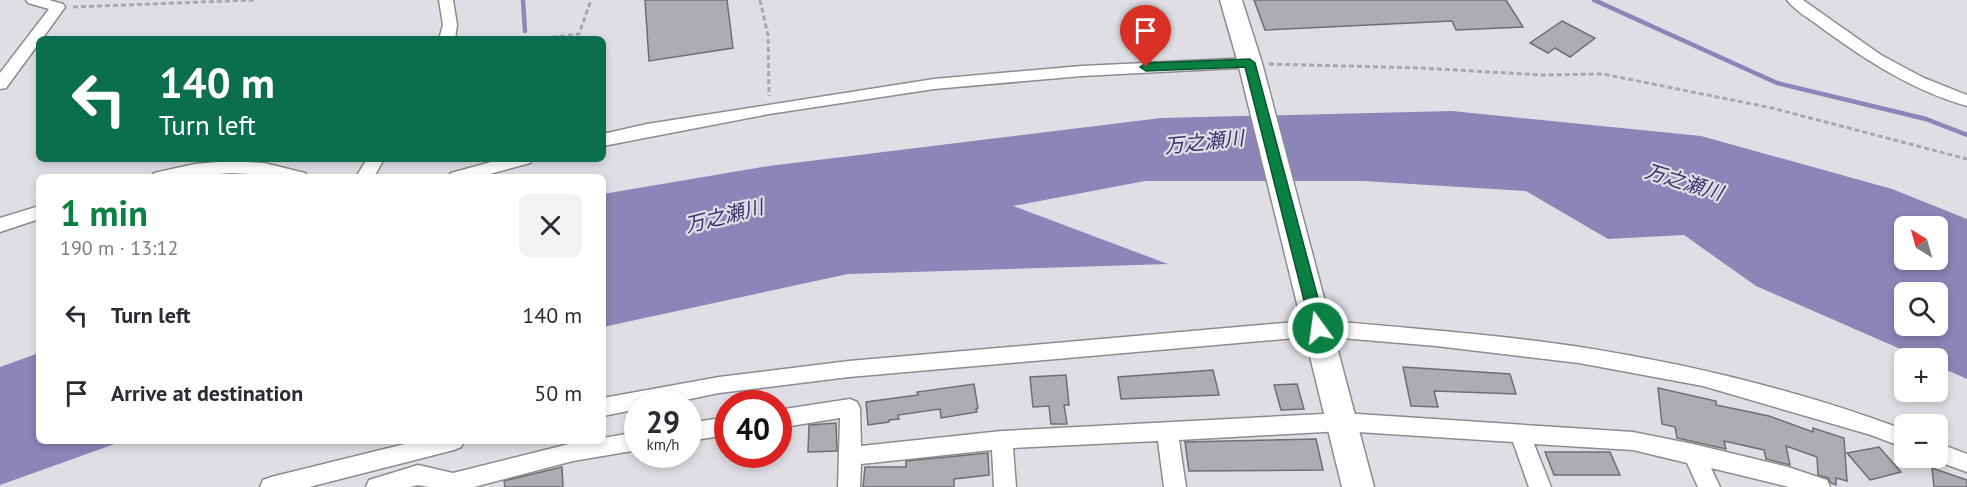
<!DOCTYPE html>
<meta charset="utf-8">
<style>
:root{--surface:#fff;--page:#f2f2f3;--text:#2b2b33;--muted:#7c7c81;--accent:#0b8043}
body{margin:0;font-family:"PT Sans","Noto Sans JP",sans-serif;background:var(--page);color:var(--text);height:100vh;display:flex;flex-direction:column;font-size:22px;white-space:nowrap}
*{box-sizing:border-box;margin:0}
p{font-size:20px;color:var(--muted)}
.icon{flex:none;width:33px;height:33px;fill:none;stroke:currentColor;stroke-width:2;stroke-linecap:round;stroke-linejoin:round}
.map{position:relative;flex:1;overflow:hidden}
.sheet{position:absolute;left:36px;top:174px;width:570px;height:270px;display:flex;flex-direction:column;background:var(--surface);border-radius:9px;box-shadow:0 3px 9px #0003}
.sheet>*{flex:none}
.top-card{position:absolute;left:36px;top:36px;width:570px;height:126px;border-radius:9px;box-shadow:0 3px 9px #0003;background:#0b6e4f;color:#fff;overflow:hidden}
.needle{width:39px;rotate:323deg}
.controls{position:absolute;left:1894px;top:216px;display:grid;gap:12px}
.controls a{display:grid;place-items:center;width:54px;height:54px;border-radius:9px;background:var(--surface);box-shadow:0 3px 9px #0003;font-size:30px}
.speed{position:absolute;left:624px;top:390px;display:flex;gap:12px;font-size:30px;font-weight:700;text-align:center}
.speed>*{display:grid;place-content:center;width:78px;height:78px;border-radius:50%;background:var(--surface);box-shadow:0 3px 9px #0003;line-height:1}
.speed small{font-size:15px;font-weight:400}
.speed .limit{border:9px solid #d22;background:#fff;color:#111}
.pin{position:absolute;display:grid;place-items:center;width:51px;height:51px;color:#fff;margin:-62px -26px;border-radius:50% 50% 50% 0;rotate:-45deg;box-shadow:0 0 6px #0007}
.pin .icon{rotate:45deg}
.me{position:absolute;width:66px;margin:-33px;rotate:346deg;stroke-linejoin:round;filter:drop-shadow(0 0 4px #0008)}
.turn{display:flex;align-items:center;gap:21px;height:126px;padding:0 24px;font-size:27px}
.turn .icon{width:78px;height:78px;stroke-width:2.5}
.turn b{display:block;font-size:42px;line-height:51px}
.round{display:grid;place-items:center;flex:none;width:63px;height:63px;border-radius:9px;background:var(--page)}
.summary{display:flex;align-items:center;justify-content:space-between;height:102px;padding:0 24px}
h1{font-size:36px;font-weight:700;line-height:45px;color:var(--accent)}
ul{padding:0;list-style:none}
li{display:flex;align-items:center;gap:18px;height:78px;padding:0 24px}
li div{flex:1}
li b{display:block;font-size:22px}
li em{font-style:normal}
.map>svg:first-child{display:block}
.water{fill:#8c85b7;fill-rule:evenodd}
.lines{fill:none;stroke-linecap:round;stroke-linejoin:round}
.stream{stroke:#8c85b7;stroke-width:4.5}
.building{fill:#adacb1;stroke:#6f6e73;stroke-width:1.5}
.street-casing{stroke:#8c8b90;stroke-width:3}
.secondary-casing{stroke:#8c8b90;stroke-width:3}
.path{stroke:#a9a9ad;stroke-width:3;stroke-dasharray:5 3;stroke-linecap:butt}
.street{fill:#fff;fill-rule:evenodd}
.secondary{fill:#fff;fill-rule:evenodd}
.route{fill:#0b8043;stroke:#07532c;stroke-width:1.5}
.labels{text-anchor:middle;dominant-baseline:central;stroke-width:4.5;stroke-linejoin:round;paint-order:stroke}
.water-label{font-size:20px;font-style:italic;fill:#3c2d6c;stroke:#dfdee4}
</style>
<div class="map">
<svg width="1967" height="487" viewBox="0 0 1967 487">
<rect width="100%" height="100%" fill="#dfdee4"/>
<g class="water">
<path d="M1452,111L1701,136L1892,189L1967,219V379L1938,366V358H1921L1756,286L1684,235L1608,239L1526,191L1363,181H1145L1013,206L1168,264L848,274L603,327V194L769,166L1161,118ZM1905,226H1938V260H1905ZM1905,292H1938V326H1905Z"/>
<polygon points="39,353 39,441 123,441 0,485 0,367"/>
</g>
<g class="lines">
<g class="stream">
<polyline points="523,0 525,31"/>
<polyline points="1594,0 1777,83 1926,119 1967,135"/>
</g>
</g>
<g class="building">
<polygon points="645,0 727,0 733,48 649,61"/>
<polygon points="1254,0 1506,0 1523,27 1456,30 1452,21 1265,30"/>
<polygon points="1562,21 1595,38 1570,57 1555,48 1548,53 1530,43"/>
<polygon points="1403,367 1510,374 1516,394 1434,391 1438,407 1411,406"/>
<polygon points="1213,370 1219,395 1121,399 1118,377"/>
<polygon points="1066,375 1069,405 1064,405 1067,424 1051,424 1049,406 1033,407 1030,377"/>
<polygon points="974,384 978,408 976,409 977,412 941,418 940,409 898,415 899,419 889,420 889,422 868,425 866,402 918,395 917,392"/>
<polygon points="1297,384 1304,409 1281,410 1274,385"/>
<polygon points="1658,388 1716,401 1716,405 1769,416 1813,432 1813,428 1844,438 1847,481 1836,478 1836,485 1831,483 1828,478 1818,475 1817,457 1786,446 1790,465 1766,459 1764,450 1724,441 1726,449 1677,438 1675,427 1662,424"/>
<polygon points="836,423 837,451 808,452 809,425"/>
<polygon points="1316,439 1323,470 1189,471 1185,442"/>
<polygon points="1879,447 1901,472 1870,480 1847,453"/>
<polygon points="1545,452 1610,452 1620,475 1554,475"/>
<polygon points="988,453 989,475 954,479 954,487 863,487 865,467 906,467 906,461"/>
<polygon points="562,467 563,487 505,487 504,481"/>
<polygon points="1932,468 1967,480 1967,487 1934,487"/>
</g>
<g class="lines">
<defs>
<g id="street">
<polygon points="26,0 49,0 63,4 65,7 42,39 39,39 39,43 6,88 0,89 0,73 49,9 28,3"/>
<polygon points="439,0 453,0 457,25 455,39 439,39 443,25"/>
<path d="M1787,0H1803L1881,55L1924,78L1967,95V106C1913,91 1864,59 1819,26C1809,18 1795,11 1787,0Z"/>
<polygon points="1250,58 1255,59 1258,63 1255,67 1082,76 934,89 769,114 603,146 603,134 647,124 934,79 1082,66"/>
<polygon points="367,159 384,159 374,177 356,177"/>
<polygon points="502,159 532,159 530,163 479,177 448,177 451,173"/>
<polygon points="230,161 264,163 305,173 308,177 230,173 187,177 151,177 154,173 195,164"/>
<polygon points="39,206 39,219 0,232 0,218"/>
<path d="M1318,320C1405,328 1493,334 1580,347C1689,364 1801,391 1905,430V448L1871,435L1703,386L1579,363L1436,346L1318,336L849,377L719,393L666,404H638V409L603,416V398L719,377L849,361Z"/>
<polygon points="850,399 857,402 860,408 861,446 1002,431 1342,413 1633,432 1693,444 1788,467 1827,480 1830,487 1789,487 1711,468 1720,487 1698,487 1687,463 1633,450 1534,444 1551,487 1529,487 1513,442 1342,431 1179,440 1186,487 1164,487 1158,441 1013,448 1016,487 994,487 992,450 861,464 860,487 838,487 840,418 778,428 778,410"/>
<polygon points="728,417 728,435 688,441 688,423"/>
<polygon points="638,432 638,450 573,461 474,487 429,487 418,485 410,487 366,487 369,480 418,465 453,473 573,443 603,441 603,438"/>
<polygon points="417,441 464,441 461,447 454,450 309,487 260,487 263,480 271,477"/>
<polygon points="1938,443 1967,454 1967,472 1931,459 1938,458"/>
</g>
<polygon id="secondary" points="1220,0 1242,0 1262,63 1374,487 1342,487 1238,63"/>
</defs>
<use href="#street" class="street-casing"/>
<use href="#secondary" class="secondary-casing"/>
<g class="path">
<polyline points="760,0 768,35 769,96"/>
<polyline points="73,7 254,0"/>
<polyline points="536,39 579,34 591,0"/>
<polyline points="1269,64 1422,68 1542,75 1603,74 1772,108 1967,159"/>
</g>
<use href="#street" class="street"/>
<use href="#secondary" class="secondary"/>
</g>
<polygon class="route" points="1250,59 1255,63 1326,328 1323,332 1313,332 1311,328 1245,67 1146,71 1140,67 1146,63"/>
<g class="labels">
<g class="water-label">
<text transform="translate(1204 142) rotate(-6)">万之瀬川</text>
<text transform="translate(1684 182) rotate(17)">万之瀬川</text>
<text transform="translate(724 216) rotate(-14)">万之瀬川</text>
</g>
</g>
</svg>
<div class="controls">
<a><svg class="needle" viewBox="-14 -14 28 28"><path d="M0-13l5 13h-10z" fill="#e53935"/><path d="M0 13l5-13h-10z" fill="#7c7c81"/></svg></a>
<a><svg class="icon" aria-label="search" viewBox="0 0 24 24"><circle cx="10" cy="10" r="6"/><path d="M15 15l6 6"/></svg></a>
<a>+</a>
<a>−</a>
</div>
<div class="speed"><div>29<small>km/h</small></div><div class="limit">40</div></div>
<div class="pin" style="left:1146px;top:67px;background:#d93025"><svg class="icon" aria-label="arrive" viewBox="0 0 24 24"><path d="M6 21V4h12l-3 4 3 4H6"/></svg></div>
<svg class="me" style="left:1318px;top:328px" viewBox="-20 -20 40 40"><circle r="17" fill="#0b8043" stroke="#fff" stroke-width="3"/><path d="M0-11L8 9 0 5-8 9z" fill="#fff"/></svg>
<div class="top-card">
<div class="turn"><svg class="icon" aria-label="left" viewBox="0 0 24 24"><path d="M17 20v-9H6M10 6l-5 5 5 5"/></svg><div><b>140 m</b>Turn left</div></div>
</div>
<section class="sheet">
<div class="summary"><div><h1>1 min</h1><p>190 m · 13:12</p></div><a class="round"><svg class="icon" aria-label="close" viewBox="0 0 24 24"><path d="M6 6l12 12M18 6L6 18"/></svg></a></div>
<ul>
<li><svg class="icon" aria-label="left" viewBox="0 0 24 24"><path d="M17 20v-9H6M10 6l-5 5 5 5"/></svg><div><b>Turn left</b></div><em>140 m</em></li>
<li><svg class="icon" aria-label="arrive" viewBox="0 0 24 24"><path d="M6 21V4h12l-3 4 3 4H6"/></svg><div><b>Arrive at destination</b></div><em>50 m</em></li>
</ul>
</section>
</div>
